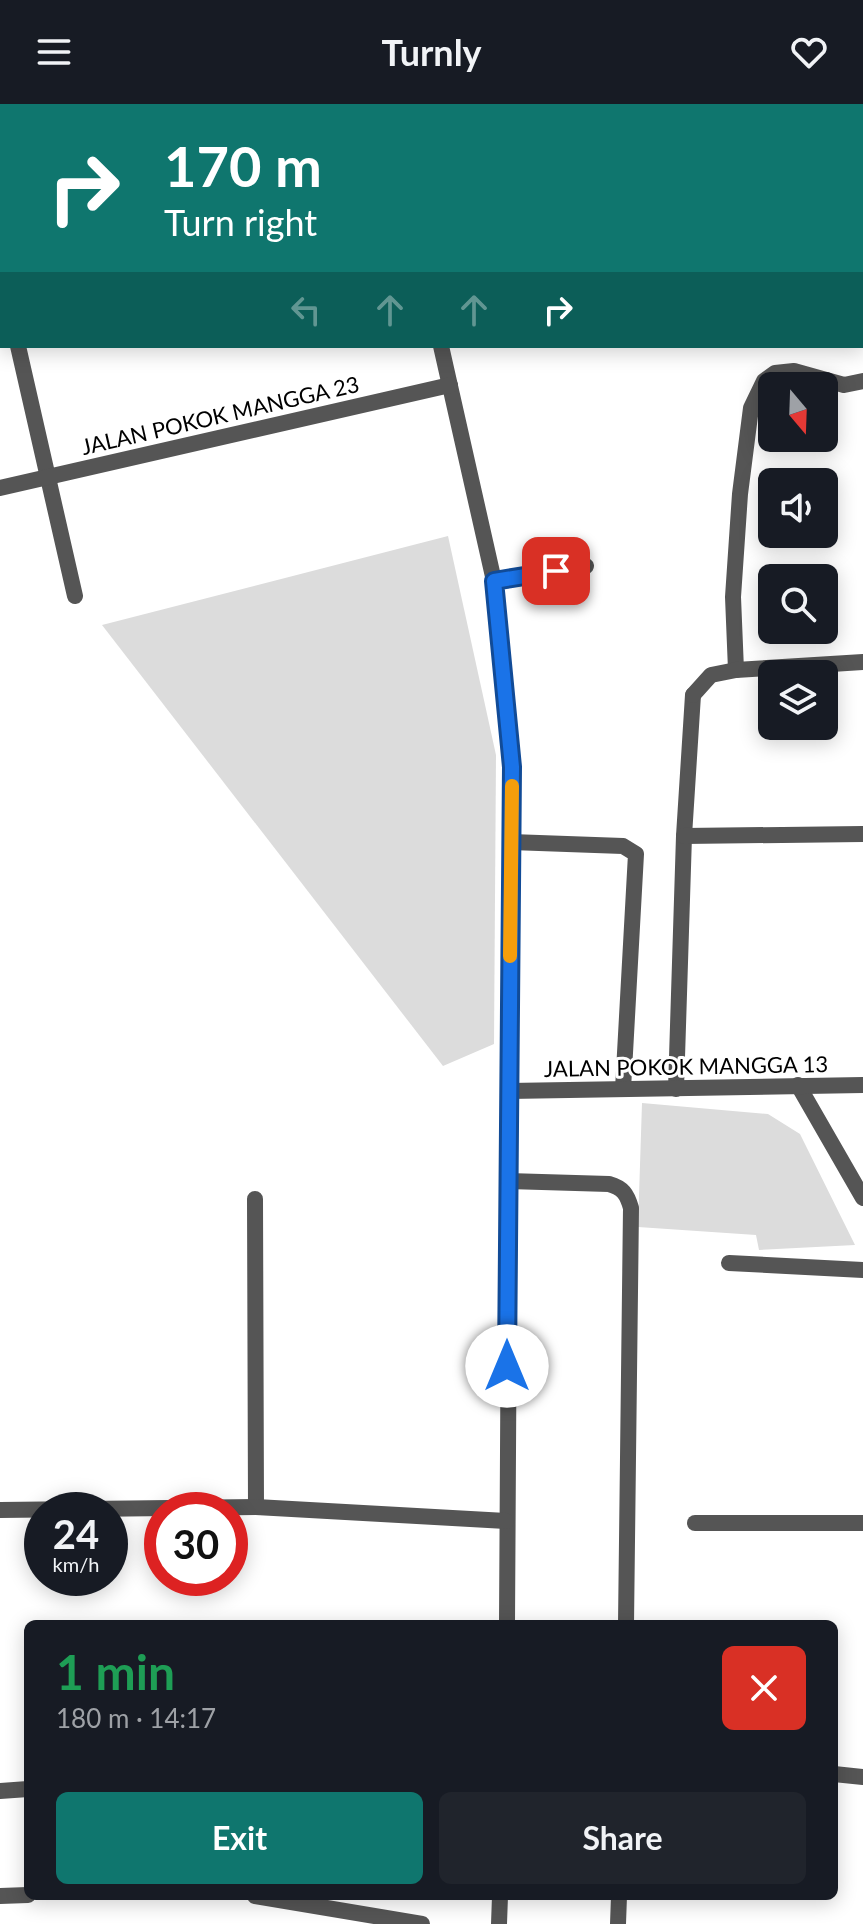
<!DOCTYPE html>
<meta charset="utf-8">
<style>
:root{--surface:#171b24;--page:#20242c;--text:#f1f3f6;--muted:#9ea1a6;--accent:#0f766e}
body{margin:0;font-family:Lato,sans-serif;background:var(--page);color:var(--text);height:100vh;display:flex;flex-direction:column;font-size:30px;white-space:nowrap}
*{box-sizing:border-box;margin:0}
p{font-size:26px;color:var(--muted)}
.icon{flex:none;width:44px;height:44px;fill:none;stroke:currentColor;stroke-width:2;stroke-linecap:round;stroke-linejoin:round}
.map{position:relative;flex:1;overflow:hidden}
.side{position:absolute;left:24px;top:1516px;width:814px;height:280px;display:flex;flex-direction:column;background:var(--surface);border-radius:12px;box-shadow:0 4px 20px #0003}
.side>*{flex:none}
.guide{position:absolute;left:0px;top:0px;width:864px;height:244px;box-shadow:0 4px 20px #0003;background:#0f766e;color:#fff;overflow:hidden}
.needle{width:52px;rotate:161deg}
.buttons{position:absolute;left:758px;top:268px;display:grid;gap:16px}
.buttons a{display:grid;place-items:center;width:80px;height:80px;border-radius:12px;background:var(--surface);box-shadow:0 4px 20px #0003;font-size:40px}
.speed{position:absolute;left:24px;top:1388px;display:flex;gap:16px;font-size:40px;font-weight:700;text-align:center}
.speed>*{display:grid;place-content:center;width:104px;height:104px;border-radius:50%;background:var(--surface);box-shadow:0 4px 20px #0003;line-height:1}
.speed small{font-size:20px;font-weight:400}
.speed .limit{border:12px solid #d22;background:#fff;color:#111}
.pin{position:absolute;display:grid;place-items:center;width:68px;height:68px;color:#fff;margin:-34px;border-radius:16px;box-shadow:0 4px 12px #0006}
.me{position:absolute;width:88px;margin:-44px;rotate:0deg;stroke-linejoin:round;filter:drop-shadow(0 0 6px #0008)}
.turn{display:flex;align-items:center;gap:28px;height:168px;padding:0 32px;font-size:36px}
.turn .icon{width:104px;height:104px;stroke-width:2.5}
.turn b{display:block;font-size:56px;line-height:68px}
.lanes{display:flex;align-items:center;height:76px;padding:0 32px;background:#0003;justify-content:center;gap:40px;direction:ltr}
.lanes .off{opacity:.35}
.round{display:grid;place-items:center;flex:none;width:84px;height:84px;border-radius:12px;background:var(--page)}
.head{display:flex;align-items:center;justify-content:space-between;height:136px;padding:0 32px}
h1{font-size:48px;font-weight:700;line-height:60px;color:#1e9e55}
.primary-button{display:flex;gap:16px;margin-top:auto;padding:16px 32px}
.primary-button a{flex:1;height:92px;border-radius:12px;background:var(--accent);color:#fff;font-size:32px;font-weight:700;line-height:92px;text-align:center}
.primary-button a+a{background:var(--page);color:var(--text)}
header{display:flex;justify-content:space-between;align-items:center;height:104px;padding:0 32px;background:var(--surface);font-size:36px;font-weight:700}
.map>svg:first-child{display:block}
.green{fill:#dcdcdc}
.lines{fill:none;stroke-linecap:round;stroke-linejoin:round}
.service{stroke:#555;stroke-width:16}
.minor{stroke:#555;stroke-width:16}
.route-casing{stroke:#114b97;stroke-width:20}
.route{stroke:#1a73e8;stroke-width:14}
.slow{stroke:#f59e0b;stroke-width:14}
.labels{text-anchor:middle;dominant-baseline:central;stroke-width:6;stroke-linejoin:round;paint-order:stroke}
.street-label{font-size:22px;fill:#000;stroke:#fff}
</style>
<header><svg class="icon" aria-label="menu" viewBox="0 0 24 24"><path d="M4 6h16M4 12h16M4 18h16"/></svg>Turnly<svg class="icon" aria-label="heart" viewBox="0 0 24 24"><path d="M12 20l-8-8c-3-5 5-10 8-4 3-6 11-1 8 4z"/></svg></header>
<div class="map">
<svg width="863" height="1820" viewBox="0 0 863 1820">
<rect width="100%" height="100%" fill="#fff"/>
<g class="green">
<polygon points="448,432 496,651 494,940 443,962 102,521"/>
<polygon points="642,999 768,1010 800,1030 855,1141 759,1146 756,1131 638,1123"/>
</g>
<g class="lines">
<g class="service">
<polyline points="0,161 2,170"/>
<polyline points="18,242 75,492"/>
<polyline points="494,477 586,462"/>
<polyline points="511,738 623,742 636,750 623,985"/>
<polyline points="676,985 684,732 693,591"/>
<path d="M508,1077L609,1080C623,1084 627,1090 631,1104L626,1520"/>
<polyline points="618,1820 619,1792"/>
</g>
<g class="minor">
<polyline points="383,0 383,2"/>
<polyline points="0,109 2,109"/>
<polyline points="441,242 494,477 512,663 507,1520"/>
<polyline points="0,384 450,281"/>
<polyline points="736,566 733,493 740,390 751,304 764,277 775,269 794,267 844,281 863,277"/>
<polyline points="693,591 711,571 736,566 863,558"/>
<polyline points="684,732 863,730"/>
<polyline points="798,981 863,1094"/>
<polyline points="509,987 863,981"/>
<polyline points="255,1095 256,1403"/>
<polyline points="729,1159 863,1166"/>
<polyline points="0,1406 256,1403 506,1417"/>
<polyline points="695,1419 863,1419"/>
<polyline points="834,1670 863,1673"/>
<polyline points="0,1687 28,1685"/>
<polyline points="0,1792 28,1791"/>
<polyline points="255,1792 422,1820"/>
<polyline points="499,1820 500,1792"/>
</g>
</g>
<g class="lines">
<defs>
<polyline id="route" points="507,1262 512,663 494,477 556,467"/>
</defs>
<use href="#route" class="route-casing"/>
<use href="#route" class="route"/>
<polyline class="slow" points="510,852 512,682"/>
</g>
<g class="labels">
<g class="street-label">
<text transform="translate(220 311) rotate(-13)">JALAN POKOK MANGGA 23</text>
<text transform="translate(686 962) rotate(-1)">JALAN POKOK MANGGA 13</text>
</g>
</g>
</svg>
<div class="buttons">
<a><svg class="needle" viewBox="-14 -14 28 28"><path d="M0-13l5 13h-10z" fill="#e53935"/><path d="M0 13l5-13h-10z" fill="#9ea1a6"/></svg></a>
<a><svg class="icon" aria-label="sound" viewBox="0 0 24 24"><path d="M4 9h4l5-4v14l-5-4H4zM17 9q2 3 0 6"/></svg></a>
<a><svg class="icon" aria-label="search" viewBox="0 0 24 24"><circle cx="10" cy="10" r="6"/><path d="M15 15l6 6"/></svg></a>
<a><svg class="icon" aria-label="layers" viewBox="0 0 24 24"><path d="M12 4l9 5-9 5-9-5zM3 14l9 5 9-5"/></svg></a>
</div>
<div class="speed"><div>24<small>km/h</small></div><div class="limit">30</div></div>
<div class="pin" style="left:556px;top:467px;background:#d93025"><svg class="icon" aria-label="arrive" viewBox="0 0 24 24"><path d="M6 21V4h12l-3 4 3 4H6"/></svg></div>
<svg class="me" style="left:507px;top:1262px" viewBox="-20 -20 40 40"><circle r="19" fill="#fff"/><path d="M0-13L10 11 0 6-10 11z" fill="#1a73e8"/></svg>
<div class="guide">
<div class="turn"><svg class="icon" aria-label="right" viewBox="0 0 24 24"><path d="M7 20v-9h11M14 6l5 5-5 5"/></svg><div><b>170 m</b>Turn right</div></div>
<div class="lanes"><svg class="icon off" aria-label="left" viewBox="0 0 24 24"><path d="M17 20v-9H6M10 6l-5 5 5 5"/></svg><svg class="icon off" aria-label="ahead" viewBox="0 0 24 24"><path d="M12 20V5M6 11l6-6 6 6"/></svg><svg class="icon off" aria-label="ahead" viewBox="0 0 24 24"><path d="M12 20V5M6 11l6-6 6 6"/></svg><svg class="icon" aria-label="right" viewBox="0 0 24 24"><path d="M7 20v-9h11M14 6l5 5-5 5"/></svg></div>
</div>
<section class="side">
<div class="head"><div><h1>1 min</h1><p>180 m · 14:17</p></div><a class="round" style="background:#d93025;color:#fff"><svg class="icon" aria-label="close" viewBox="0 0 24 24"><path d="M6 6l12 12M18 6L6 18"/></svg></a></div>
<div class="primary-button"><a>Exit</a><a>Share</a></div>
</section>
</div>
